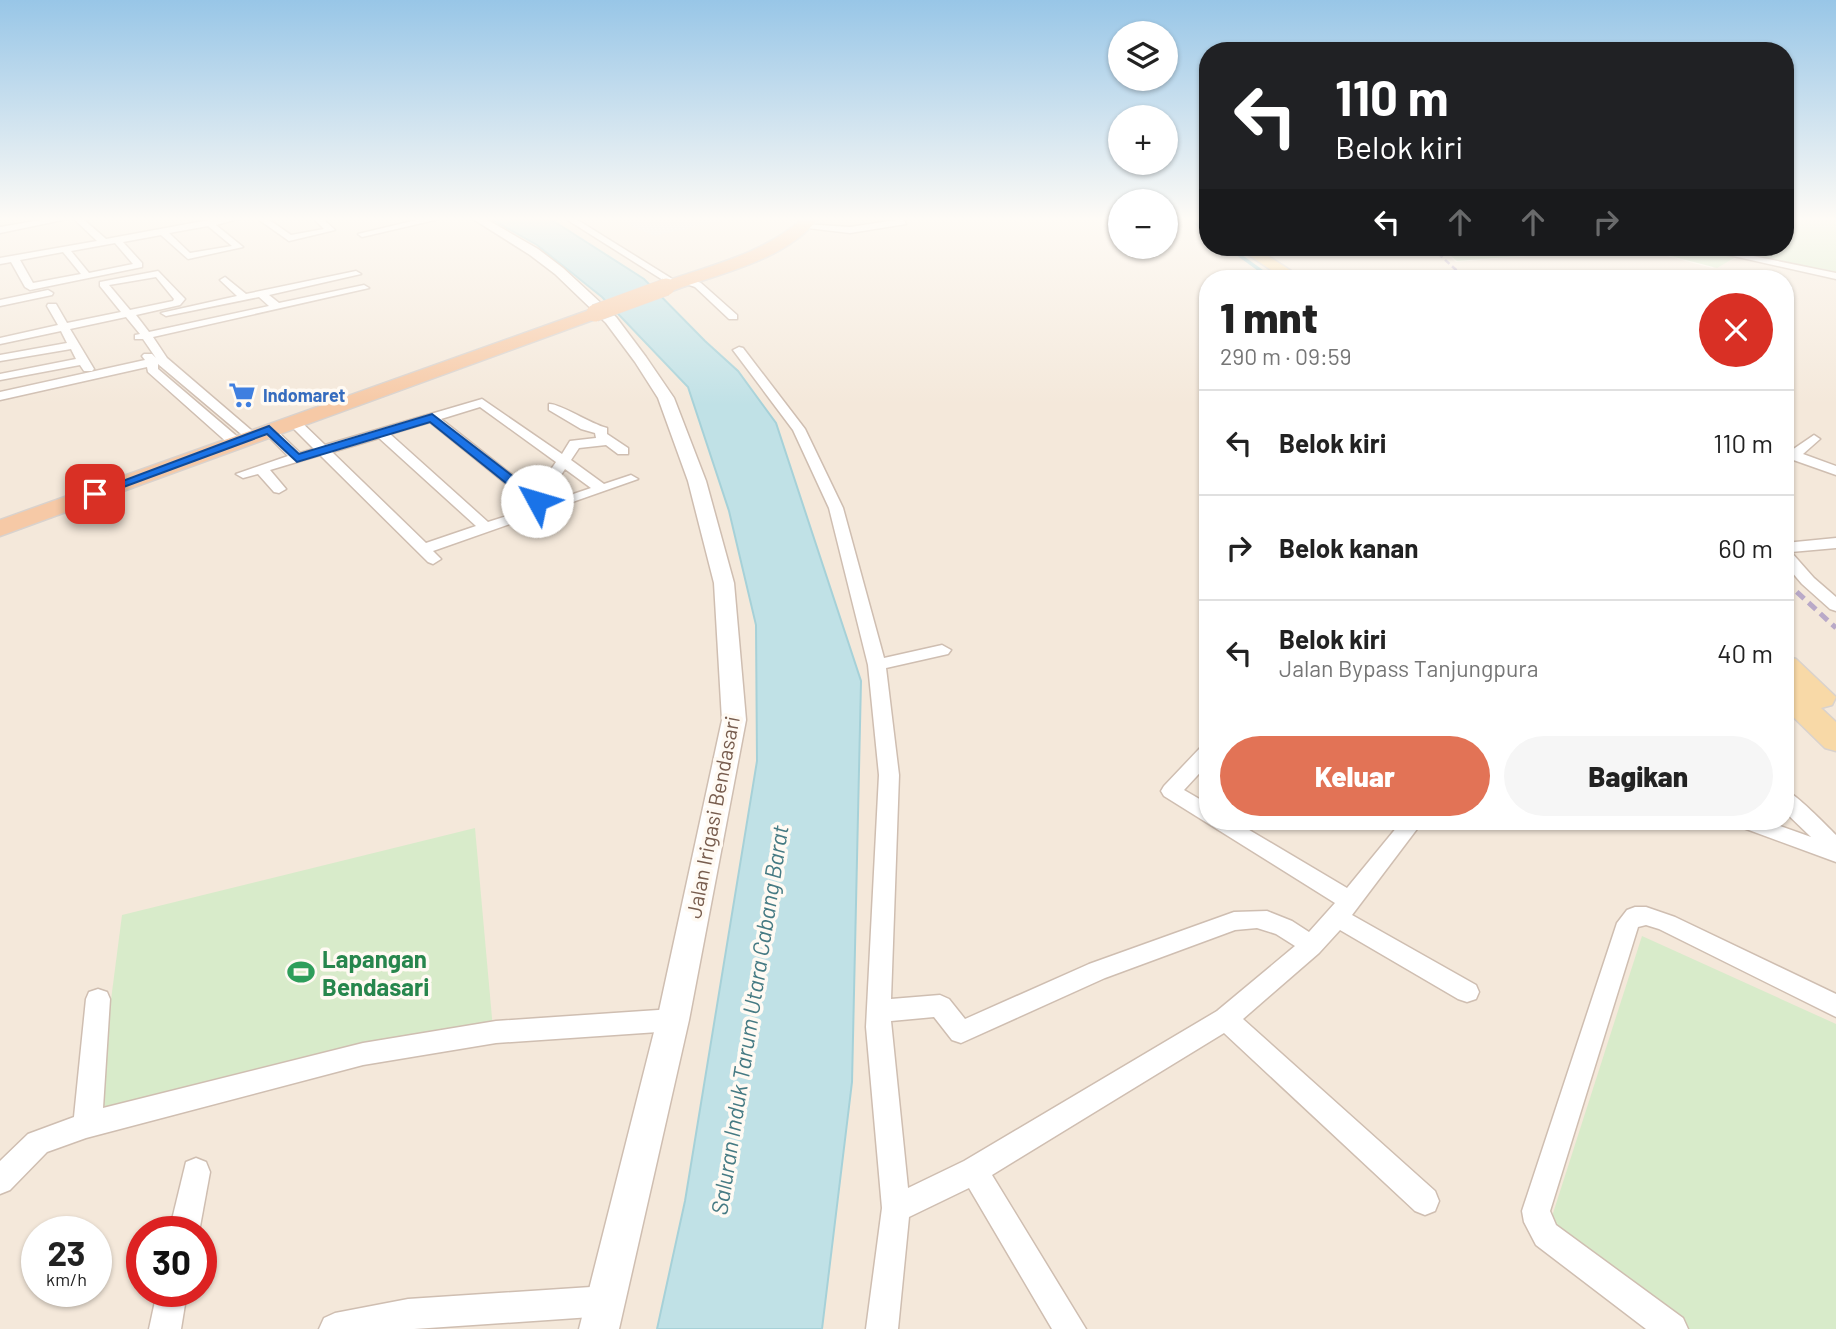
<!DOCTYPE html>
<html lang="id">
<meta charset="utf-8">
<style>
:root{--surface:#fff;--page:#f6f6f6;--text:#222;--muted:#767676;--line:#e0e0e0;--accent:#e27356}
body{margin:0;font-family:Barlow,sans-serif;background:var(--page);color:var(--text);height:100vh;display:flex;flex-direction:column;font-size:26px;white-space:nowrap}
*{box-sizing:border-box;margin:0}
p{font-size:23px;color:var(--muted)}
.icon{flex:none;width:38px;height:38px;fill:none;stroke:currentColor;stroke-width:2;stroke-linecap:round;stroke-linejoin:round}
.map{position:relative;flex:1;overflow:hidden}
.side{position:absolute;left:1199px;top:270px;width:595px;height:560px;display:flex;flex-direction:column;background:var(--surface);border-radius:28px;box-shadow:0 2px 5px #0004}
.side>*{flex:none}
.banner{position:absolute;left:1199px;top:42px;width:595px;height:214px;border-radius:28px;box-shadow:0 2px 5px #0004;background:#202124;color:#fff;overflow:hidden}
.tools{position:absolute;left:1108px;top:21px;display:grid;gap:14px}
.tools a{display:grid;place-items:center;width:70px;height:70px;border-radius:50%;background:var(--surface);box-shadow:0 2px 5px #0004;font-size:35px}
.speed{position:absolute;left:21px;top:1216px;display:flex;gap:14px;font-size:35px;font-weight:700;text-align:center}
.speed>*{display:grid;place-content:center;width:91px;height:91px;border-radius:50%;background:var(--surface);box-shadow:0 2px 5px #0004;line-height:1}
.speed small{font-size:18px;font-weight:400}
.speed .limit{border:10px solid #d22;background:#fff;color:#111}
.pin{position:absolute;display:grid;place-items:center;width:60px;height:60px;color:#fff;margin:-30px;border-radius:14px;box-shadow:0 4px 10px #0006}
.me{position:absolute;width:77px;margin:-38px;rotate:309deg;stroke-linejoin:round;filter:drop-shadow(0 0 5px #0008)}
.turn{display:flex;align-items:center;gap:24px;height:147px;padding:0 21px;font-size:32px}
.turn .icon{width:91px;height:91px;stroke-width:2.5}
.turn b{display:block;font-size:49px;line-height:60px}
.lanes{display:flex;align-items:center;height:66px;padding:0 21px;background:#0003;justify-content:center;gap:35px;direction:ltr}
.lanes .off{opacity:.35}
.round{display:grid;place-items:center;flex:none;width:74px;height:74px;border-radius:37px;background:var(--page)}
.overview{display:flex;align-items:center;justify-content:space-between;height:119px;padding:0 21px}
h1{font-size:42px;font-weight:800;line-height:52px}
.button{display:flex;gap:14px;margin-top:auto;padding:14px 21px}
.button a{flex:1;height:80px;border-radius:42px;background:var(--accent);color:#fff;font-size:28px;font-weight:800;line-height:80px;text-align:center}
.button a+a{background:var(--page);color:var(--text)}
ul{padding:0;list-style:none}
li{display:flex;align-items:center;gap:21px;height:105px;padding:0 21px;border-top:2px solid var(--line)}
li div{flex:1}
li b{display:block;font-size:26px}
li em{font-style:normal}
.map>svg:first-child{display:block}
.residential{fill:#f4e8da;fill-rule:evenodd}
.industrial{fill:#eee9e4}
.green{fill:#d8ebca}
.water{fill:#c0e1e6;stroke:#a6d1d8;stroke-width:2}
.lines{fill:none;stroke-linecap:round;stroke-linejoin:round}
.stream{stroke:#a6d1d8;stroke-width:3.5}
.minor-casing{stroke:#cfbeb1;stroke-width:3}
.tertiary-casing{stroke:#cfbeb1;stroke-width:3}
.primary-casing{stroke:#d9d2cd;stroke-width:3}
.trunk-casing{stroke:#d9d2cd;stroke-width:3}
.minor{fill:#fff;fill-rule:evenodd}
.tertiary{fill:#fff;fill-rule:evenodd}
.primary{fill:#f8d9a7;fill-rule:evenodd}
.trunk{fill:#f6c9a6;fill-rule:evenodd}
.rail-far1{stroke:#b9a9c8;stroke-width:2.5;stroke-dasharray:6 3.5;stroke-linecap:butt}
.rail{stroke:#b9a9c8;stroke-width:5;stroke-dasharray:10 6;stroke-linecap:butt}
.trunk-bridge-casing{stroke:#d9d2cd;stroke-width:18;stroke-linecap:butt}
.trunk-bridge{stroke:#f6c9a6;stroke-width:17}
.route{fill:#1a73e8;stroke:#114b97;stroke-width:2}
.labels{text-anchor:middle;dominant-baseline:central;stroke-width:7;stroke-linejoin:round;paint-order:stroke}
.far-shop-label{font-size:18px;font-weight:bold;fill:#366cbe;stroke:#fffaf3;text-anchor:start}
.street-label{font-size:21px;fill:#785d4e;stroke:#fffaf3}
.water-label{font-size:23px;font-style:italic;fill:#457a83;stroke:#fffaf3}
.near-leisure-label{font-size:24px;font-weight:bold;fill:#27864d;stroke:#fffaf3;text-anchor:start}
</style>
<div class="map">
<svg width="1836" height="1329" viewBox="0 0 1836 1329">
<rect width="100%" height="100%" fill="#fcf6ec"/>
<path class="residential" d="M0,219H1120V247H1166V219H1207L1208,247H1439L1456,262L1636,248L1712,268L1737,258L1836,277V1329H0ZM1208,278H1785V821H1208ZM37,1232H96V1292H37ZM142,1232H201V1292H142Z"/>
<polygon class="industrial" points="617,219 730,219 654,236"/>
<g class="green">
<polygon points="1785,219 1836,219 1836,278 1736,257 1717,268 1636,247 1457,261 1440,247 1785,247"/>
<polygon points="475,828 493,1029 95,1123 122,915"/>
<polygon points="1642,936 1836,1024 1836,1329 1672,1329 1546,1235"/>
</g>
<polygon class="water" points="491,219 549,219 555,222 644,279 705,341 738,371 776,423 861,681 852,1082 822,1329 657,1329 685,1201 757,761 756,625 729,511 688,387 602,297 537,245"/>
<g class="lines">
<g class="stream">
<polyline points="1190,219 1208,232"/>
<polyline points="1228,247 1271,278"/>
</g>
<defs>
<g id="minor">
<polygon points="47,219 67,219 0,233 0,227"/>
<path d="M74,219H83L106,239L209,220L238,219L216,225L243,247L188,259L161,235L123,242L142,263V267L30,290L25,287L11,262L0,264V258L97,241ZM208,226L232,246L190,253L169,233ZM115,243L133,264L89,273L71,251ZM63,252L81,274L33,283L20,260Z"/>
<polygon points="258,219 268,219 291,235 324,229 314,219 323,219 335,230 289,241"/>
<polygon points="421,219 439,219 362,237 358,234"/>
<polygon points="566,219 576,219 674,280 666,282"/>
<polygon points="903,219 906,224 850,233 799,227 803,224 850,227"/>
<polygon points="1693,247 1709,247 1836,273 1836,279"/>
<path d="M158,271L185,299L180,305L136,315L149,332L269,306L259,297L166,316L161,313L237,296L220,280L225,277L246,294L356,271L361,274L269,295L279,303L364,285L369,288L153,337L167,358L258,436L252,440L247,439L158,364V369L240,439V445H230L148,372L147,367L0,400V392L145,360L142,356L144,354H152L156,358L143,339H135V335L140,334L126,317L70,329L94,369L92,371H84L80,365L0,380V374L76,359L71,349L0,361V355L67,343L61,331L0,344V338L58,325L47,306L48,304H56L67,323L121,312L100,286V282ZM156,277L174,299L173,301L130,310L109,285Z"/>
<polygon points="684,277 701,283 737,315 737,319 729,319 695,287 681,282 681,278"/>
<polygon points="48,290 53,293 52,295 0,306 0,300"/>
<path d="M739,347L743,348L805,429L843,508L884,658L942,645L951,650L948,654L886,668L899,775L891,999L940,995L949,999L965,1019L1089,964L1234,912L1267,911L1292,921L1309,932L1335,903L1164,796L1161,791L1164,786L1201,747L1208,746V764L1184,790L1208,804V821H1234L1347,888L1402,821H1423L1352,915L1476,985L1479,992L1476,999L1467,1002L1458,999L1340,930L1319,953L1243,1019L1435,1191L1439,1201L1435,1211L1425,1215L1415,1211L1224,1033L992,1175L1086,1329H1052L969,1188L909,1217L898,1329H866L882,1208L866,1027L879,775L868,665L829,508L793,430L733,350ZM1257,928L1276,934L1295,946L1217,1011L964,1161L908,1188L891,1021L934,1017L952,1040L961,1043L1105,978L1235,930Z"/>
<path d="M482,399L562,454L570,441L596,438L595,433L581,429L549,410V404C559,403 591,424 607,428V434L628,448V454H618L606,445L579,448L571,460L604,484L631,475L638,479L433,551L441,559L433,564L428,562L320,455L270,470L286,489L279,493L274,492L258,474L243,478L236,474L288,456L265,433V427H273L300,453L314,449L289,424V418H297L325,445ZM480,407L556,462L535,493L441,419ZM430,422L535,507L488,522L390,434ZM379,438L476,526L426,543L332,452ZM565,469L591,488L547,503L544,501Z"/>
<polygon points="1814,435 1820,439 1803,454 1836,466 1836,475 1785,457 1785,448 1792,450"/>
<polygon points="1836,538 1836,548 1791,552 1814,578 1836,597 1836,611 1830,609 1802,584 1785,564 1785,543"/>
<path d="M1785,790C1795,793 1826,825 1836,835V862L1738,826L1735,821H1766L1811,837L1785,812Z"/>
<polygon points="1635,907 1646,907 1675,917 1836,994 1836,1017 1659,929 1646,925 1638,927 1550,1211 1556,1225 1683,1318 1688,1329 1646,1329 1536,1245 1524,1222 1522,1211 1617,923 1627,910"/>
<polygon points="98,989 107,992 110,999 103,1108 363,1043 496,1021 673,1009 682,1012 685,1020 682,1028 673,1031 496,1043 363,1065 86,1138 47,1152 10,1190 0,1194 0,1161 28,1134 74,1117 86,999 89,992"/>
<polygon points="196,1158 206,1162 210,1172 199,1232 169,1232 186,1162"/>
<polygon points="606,1286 617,1290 621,1301 617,1312 606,1316 414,1329 319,1329 324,1318 335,1313 408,1299"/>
<polygon points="157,1292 187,1292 181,1329 149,1329"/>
</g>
<polygon id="tertiary" points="473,219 486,219 538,249 563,268 616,317 646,357 674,398 706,481 734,583 746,720 689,1020 619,1329 579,1329 657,1020 722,720 714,583 688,481 658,398 635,362 606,323 555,274 530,255"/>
<g id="primary">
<polygon points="1200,219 1208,219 1208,224"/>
<polygon points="1237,247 1254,247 1302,278 1283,278"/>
<polygon points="1785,656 1796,659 1836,697 1832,705 1821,708 1836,722 1836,751 1825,748 1785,709"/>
</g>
<g id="trunk">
<path d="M802,219H818C784,261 720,273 672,291H660L658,287L660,283C709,266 763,254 802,219Z"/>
<polygon points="595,308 604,313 601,317 0,536 0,520"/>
</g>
</defs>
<use href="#minor" class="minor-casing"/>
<use href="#tertiary" class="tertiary-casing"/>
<use href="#primary" class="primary-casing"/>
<use href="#trunk" class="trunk-casing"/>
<use href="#minor" class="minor"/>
<use href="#tertiary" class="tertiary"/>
<use href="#primary" class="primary"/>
<use href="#trunk" class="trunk"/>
<polyline class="rail-far1" points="1431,247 1465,278"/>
<polyline class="rail" points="1785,581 1836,628"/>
<defs>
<polyline id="trunk-bridge" points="595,313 666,287"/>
</defs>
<use href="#trunk-bridge" class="trunk-bridge-casing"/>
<use href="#trunk-bridge" class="trunk-bridge"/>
</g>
<linearGradient id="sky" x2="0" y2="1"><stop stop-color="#98c6e7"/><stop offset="0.54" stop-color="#fefbf6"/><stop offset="1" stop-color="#fefbf6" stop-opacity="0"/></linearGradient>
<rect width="1836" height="405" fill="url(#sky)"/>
<polygon class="route" points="432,414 541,498 541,504 532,504 430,422 297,462 267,434 99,496 95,497 88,494 269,426 299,454"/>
<defs>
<symbol id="supermarket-bare" viewBox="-9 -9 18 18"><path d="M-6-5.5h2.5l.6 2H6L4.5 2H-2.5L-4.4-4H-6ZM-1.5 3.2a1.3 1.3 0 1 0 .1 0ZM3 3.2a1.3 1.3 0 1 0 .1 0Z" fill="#3f7fe0" stroke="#fffaf3" stroke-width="2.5" paint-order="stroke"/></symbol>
<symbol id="stadium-bare" viewBox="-9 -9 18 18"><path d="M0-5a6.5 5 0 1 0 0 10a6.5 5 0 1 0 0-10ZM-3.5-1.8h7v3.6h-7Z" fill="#2e9e5b" stroke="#fffaf3" stroke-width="2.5" paint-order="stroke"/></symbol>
</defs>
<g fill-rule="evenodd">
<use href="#supermarket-bare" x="223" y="376" width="38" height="38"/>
<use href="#stadium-bare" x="282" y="953" width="38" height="38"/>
</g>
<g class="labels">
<g class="far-shop-label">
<text x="263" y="395">Indomaret</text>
</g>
<g class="street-label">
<text transform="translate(712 817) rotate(-79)">Jalan Irigasi Bendasari</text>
</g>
<g class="water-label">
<text transform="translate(749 1020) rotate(-81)">Saluran Induk Tarum Utara Cabang Barat</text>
</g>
<g class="near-leisure-label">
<text x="322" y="958">Lapangan<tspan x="322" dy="28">Bendasari</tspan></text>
</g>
</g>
</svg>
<div class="tools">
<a><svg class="icon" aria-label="layers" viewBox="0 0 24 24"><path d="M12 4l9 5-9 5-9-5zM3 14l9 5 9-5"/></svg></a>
<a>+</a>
<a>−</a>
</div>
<div class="speed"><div>23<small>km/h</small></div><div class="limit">30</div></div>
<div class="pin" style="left:95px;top:494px;background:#d93025"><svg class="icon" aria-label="arrive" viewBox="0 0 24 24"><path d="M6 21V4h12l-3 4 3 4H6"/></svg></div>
<svg class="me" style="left:537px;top:501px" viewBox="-20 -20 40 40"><circle r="19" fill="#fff"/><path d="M0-13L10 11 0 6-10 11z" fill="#1a73e8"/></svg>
<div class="banner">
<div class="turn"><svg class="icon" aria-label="left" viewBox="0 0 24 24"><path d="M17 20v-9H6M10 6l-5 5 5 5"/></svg><div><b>110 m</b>Belok kiri</div></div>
<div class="lanes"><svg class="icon" aria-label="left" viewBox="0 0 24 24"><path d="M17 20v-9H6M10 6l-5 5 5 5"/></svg><svg class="icon off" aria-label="ahead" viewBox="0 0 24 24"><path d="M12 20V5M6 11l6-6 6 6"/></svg><svg class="icon off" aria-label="ahead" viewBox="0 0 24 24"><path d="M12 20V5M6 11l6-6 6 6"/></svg><svg class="icon off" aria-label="right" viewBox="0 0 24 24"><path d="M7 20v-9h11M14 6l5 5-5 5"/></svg></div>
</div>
<section class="side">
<div class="overview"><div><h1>1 mnt</h1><p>290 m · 09:59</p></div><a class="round" style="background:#d93025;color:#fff"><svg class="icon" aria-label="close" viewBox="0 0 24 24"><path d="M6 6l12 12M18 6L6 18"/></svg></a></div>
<ul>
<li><svg class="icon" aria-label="left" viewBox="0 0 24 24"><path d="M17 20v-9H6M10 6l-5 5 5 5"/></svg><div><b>Belok kiri</b></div><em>110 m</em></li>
<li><svg class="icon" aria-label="right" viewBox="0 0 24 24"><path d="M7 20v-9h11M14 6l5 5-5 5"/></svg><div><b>Belok kanan</b></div><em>60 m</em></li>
<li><svg class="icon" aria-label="left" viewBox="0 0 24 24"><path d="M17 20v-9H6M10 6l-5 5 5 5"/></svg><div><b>Belok kiri</b><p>Jalan Bypass Tanjungpura</p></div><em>40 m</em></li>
</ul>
<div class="button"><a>Keluar</a><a>Bagikan</a></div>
</section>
</div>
